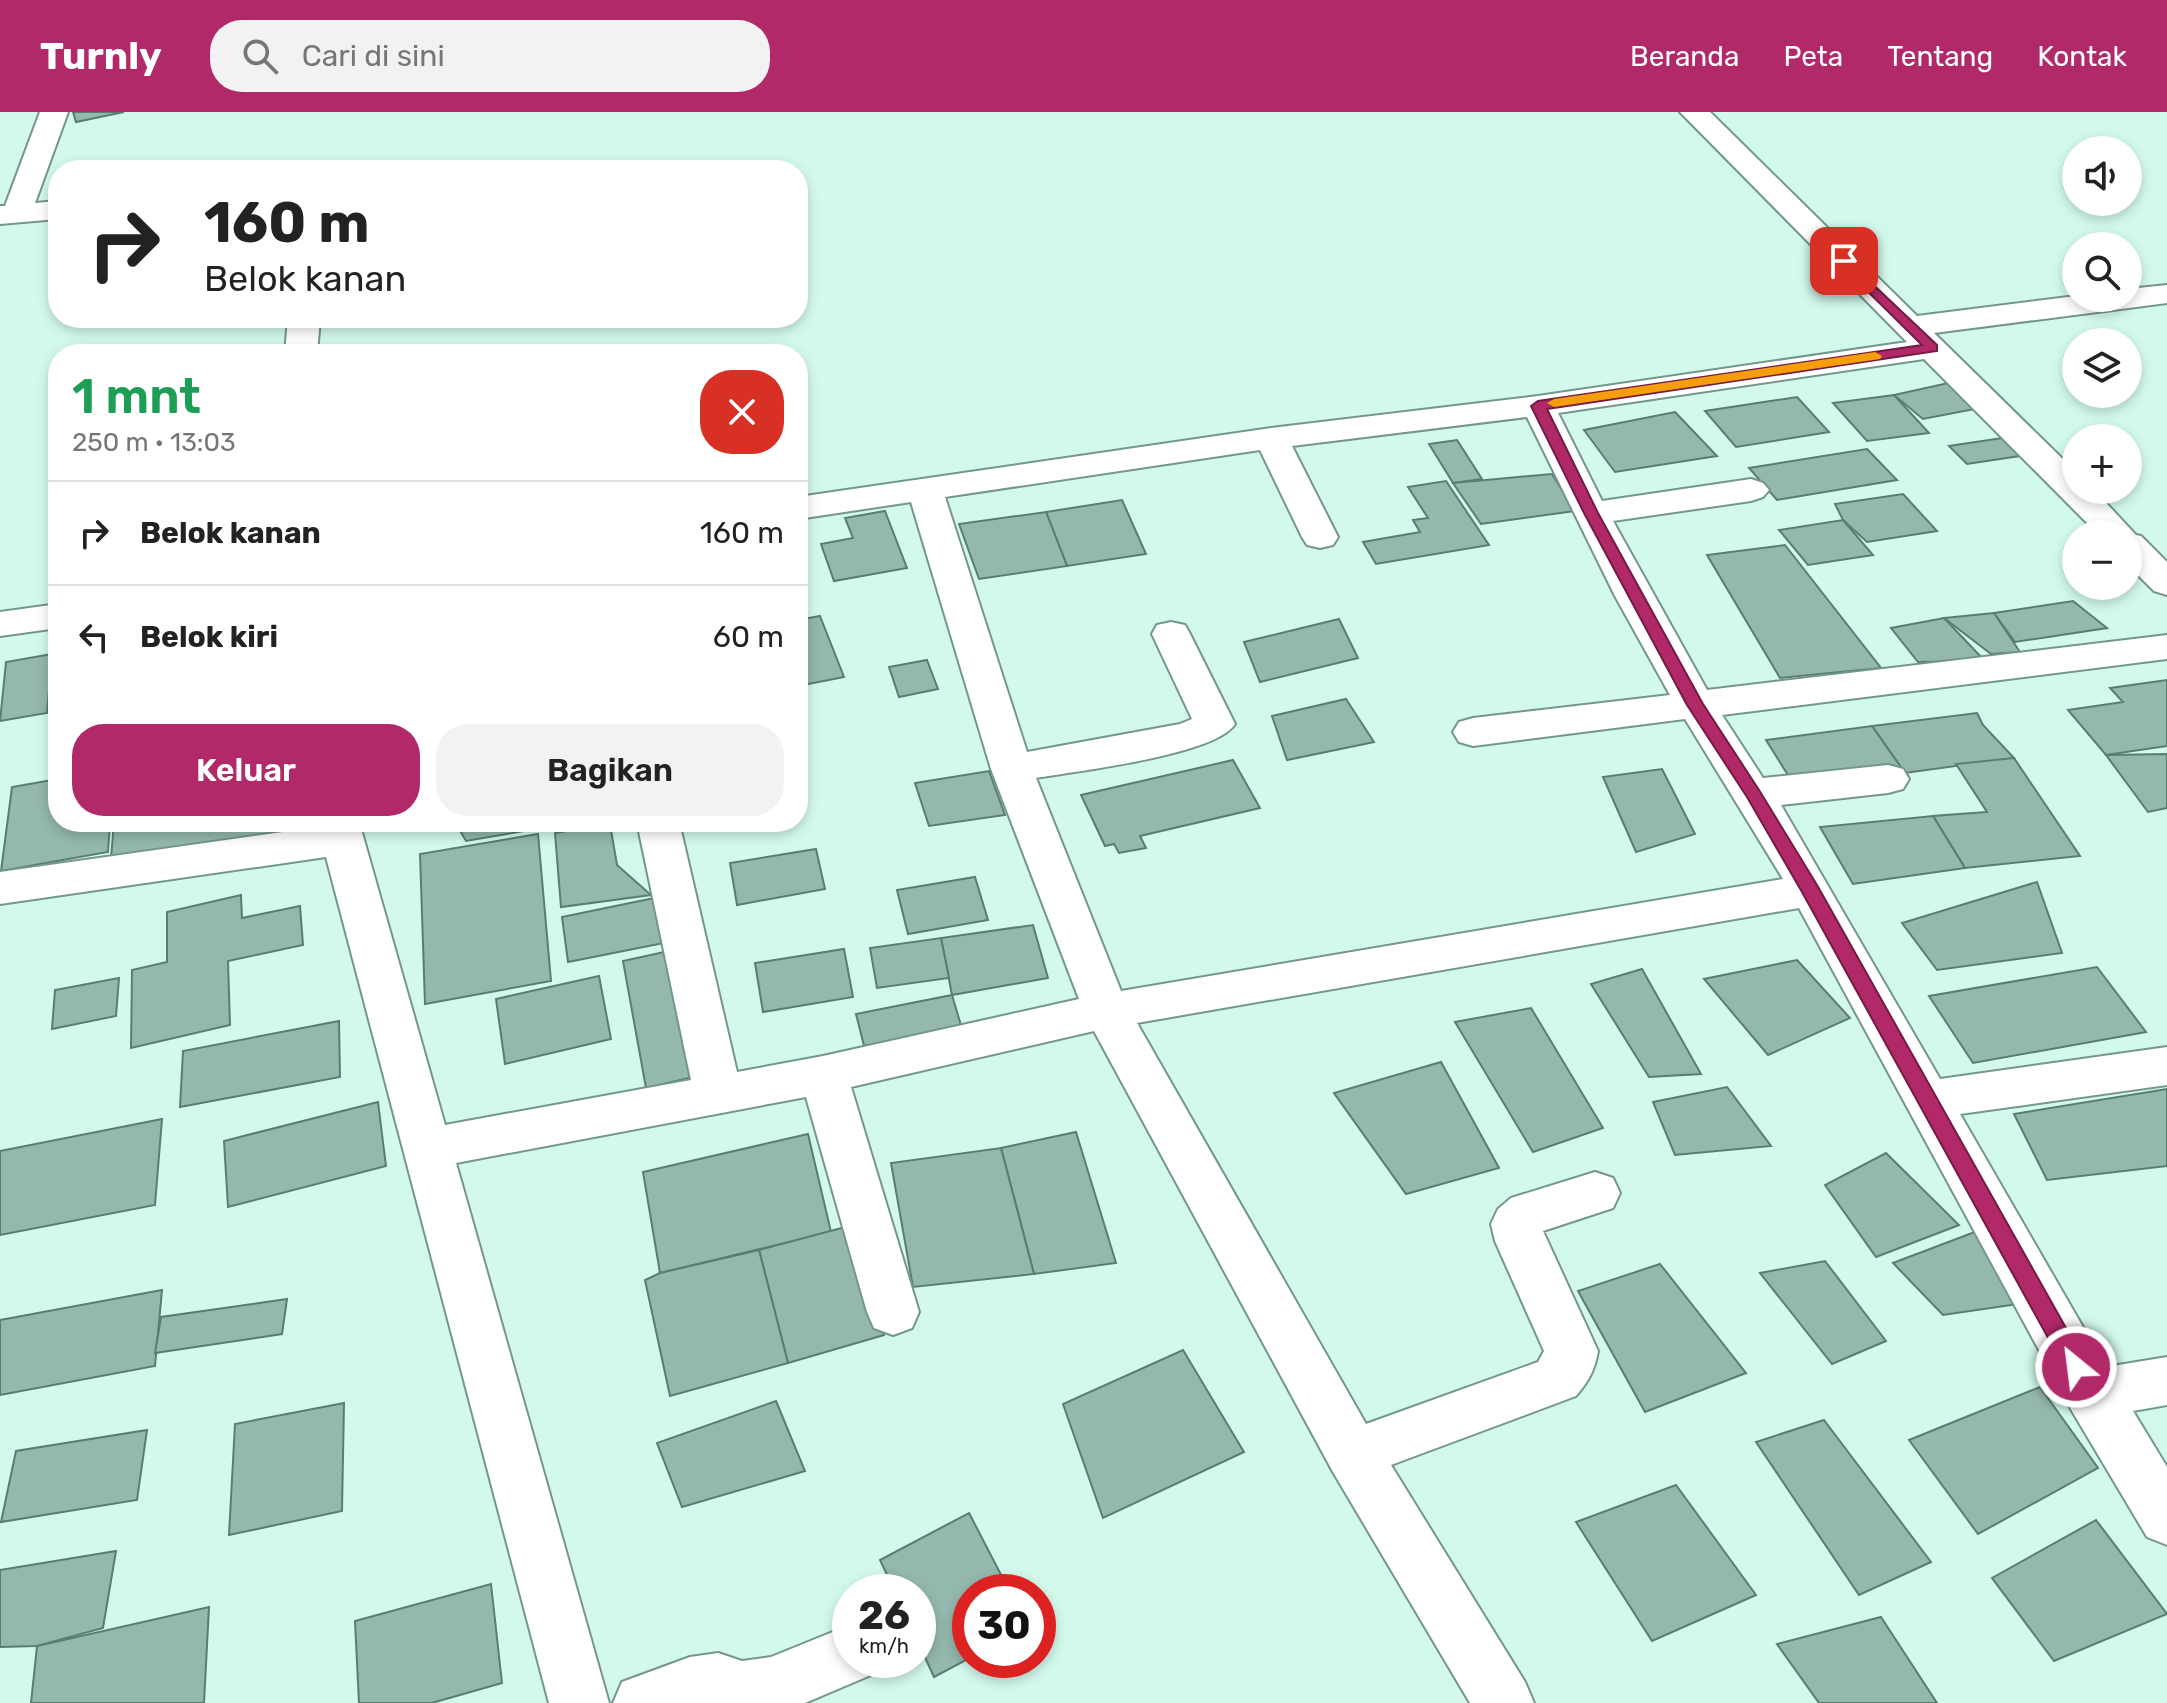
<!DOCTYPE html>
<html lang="id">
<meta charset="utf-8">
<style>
:root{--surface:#fff;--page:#f2f2f2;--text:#222;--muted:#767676;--line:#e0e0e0;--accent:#b12969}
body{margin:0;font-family:Rubik,sans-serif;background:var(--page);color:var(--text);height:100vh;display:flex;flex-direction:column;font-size:30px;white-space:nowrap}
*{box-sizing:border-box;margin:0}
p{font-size:26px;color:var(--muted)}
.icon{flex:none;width:44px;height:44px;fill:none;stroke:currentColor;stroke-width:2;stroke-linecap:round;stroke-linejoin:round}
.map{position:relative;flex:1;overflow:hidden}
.sheet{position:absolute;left:48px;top:232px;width:760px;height:488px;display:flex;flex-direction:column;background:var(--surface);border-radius:32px;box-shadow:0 4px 12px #0003}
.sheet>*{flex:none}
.top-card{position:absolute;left:48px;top:48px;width:760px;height:168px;border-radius:32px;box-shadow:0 4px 12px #0003;background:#fff;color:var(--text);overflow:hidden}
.fabs{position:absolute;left:2062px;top:24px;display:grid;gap:16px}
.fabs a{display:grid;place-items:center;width:80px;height:80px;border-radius:50%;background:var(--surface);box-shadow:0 4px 12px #0003;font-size:40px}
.speed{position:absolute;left:832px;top:1462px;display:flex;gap:16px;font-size:40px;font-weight:700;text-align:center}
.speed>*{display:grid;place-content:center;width:104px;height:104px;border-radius:50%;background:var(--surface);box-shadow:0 4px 12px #0003;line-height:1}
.speed small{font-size:20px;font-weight:400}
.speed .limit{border:12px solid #d22;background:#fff;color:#111}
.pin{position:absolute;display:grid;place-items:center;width:68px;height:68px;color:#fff;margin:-34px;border-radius:16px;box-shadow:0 4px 12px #0006}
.me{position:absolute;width:88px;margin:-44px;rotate:331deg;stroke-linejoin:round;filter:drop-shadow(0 0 6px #0008)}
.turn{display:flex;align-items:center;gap:28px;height:168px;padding:0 24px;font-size:36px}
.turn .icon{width:104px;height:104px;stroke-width:2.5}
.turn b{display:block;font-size:56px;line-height:68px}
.round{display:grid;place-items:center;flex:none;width:84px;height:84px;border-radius:32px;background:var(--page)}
.summary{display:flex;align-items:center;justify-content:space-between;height:136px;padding:0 24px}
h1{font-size:48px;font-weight:600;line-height:60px;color:#1e9e55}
.cta{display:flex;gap:16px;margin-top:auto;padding:16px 24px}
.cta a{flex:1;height:92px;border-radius:32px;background:var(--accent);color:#fff;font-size:32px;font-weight:600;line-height:92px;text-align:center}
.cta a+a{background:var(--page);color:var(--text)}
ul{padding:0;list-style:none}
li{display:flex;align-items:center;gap:24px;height:104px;padding:0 24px;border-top:2px solid var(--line)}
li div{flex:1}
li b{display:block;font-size:30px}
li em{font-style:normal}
header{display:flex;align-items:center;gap:48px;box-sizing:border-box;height:112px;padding:0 40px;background:var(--accent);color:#fff}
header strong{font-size:38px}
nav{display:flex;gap:44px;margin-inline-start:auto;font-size:28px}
.search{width:560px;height:72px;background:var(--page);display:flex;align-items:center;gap:20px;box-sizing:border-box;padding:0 28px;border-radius:32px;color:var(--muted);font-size:30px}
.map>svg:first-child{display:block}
.building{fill:#94b8ae;stroke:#5a7d73;stroke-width:2}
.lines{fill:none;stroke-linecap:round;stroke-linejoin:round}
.street-casing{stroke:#74978d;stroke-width:4}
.street{fill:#fff;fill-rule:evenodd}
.route{fill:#b12969;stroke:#731b44;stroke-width:2}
.slow{fill:#f59e0b}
</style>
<header>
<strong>Turnly</strong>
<div class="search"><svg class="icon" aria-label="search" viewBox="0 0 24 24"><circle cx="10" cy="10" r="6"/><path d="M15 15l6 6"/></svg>Cari di sini</div>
<nav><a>Beranda</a><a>Peta</a><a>Tentang</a><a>Kontak</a></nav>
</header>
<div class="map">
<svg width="2167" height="1591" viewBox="0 0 2167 1591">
<rect width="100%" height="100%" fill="#d3f9ed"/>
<g class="building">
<polygon points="73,0 124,0 76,10"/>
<polygon points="1948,271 1975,297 1923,307 1894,283"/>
<polygon points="1894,283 1929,321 1867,329 1833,291"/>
<polygon points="1797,285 1829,320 1736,335 1705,299"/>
<polygon points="1675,300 1717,344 1615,360 1584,318"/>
<polygon points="2002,326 2020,344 1967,352 1949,334"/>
<polygon points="1457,328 1482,367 1453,371 1429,332"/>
<polygon points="1867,337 1897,368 1777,388 1749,356"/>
<polygon points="1552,362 1575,399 1481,412 1453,371"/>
<polygon points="1446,369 1489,433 1376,452 1363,430 1420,420 1413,408 1428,406 1408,375"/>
<polygon points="1903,382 1937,419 1867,430 1843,408 1835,392"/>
<polygon points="1122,388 1146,442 1067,454 1046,400"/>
<polygon points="885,399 907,456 834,469 821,432 853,426 845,406"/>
<polygon points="1046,400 1067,454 979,467 959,412"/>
<polygon points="1843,408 1873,443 1808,453 1779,418"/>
<polygon points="1785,433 1881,556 1780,566 1707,443"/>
<polygon points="2073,489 2107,516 2015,530 1994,501"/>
<polygon points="1994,501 2020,540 1991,542 1944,506"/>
<polygon points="820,504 844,565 798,574 798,508"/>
<polygon points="1944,506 1985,549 1918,550 1891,516"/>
<polygon points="1339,507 1358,546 1260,570 1244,530"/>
<polygon points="52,542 47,601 0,609 6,550"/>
<polygon points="927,548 938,577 899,585 889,555"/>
<polygon points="2167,568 2167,634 2106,643 2068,598 2123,590 2110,576"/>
<polygon points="1346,587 1374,630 1287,648 1272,604"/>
<polygon points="1977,601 1983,613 2014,646 1905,661 1872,614"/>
<polygon points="1872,614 1905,661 1796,676 1766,628"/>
<polygon points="2167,642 2167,696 2148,700 2106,643"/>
<polygon points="2014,646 2080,744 1965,756 1933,704 1987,700 1956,652"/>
<polygon points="1233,648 1260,696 1140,724 1146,736 1119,741 1114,732 1105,734 1081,683"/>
<polygon points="1662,657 1695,722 1636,740 1603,665"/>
<polygon points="989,659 1005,703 929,714 915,671"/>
<polygon points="58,667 58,710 110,710 108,740 1,759 12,675"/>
<polygon points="1933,704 1965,756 1853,772 1820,715"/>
<polygon points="114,710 296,710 296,725 110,758"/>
<polygon points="455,710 577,710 466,729"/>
<polygon points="610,712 617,753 651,783 561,795 555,721"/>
<polygon points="538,722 551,869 425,892 420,742"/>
<polygon points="816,737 825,777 737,793 730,751"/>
<polygon points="975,765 988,808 908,822 897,778"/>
<polygon points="2037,770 2062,841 1937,858 1902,811"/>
<polygon points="241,783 242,806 300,794 303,833 228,849 230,913 131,936 132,858 167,850 167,800"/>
<polygon points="664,784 674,829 568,850 562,805"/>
<polygon points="1033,813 1048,866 952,883 941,826"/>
<polygon points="941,826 949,866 877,876 870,836"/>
<polygon points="678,837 706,962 646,976 623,849"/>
<polygon points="844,837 853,885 763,900 755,851"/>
<polygon points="1797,848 1850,906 1768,943 1704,867"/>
<polygon points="2097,855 2146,920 1973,951 1929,884"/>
<polygon points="1642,857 1701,962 1649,965 1591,872"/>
<polygon points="599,864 611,927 505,952 496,887"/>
<polygon points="119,866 116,904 52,917 55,878"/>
<polygon points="952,883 963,920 864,934 856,902"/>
<polygon points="1531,896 1603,1016 1533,1040 1455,910"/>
<polygon points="339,909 340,965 180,995 183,939"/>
<polygon points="1441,950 1499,1056 1406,1082 1334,981"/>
<polygon points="1727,975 1771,1034 1675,1043 1653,990"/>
<polygon points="2167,977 2167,1054 2047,1068 2014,1002"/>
<polygon points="378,990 386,1054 228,1095 224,1029"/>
<polygon points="162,1007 155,1093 0,1123 0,1039"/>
<polygon points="1076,1020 1116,1151 1034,1162 1001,1036"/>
<polygon points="808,1022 831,1120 660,1161 643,1060"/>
<polygon points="1001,1036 1034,1162 913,1175 891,1051"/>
<polygon points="1886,1041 1959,1113 1876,1145 1825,1073"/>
<polygon points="849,1114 884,1223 788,1251 759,1138"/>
<polygon points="1980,1118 2025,1191 1943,1203 1893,1151"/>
<polygon points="759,1138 788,1251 670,1284 645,1168 660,1161"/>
<polygon points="1825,1149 1886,1229 1832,1252 1760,1161"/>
<polygon points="1660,1152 1746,1261 1645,1300 1578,1179"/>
<polygon points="162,1178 155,1254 0,1283 0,1208"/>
<polygon points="287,1187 282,1222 155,1241 161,1205"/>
<polygon points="1183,1238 1244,1340 1103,1406 1063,1292"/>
<polygon points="2040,1275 2098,1356 1978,1422 1909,1328"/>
<polygon points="776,1289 805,1359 682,1395 657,1331"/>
<polygon points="344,1291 342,1399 229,1423 235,1312"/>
<polygon points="1824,1308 1931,1450 1859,1483 1756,1330"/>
<polygon points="147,1318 137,1388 1,1410 16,1339"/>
<polygon points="1676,1373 1756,1483 1652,1529 1576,1410"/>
<polygon points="969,1401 1010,1480 970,1480 970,1546 934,1565 918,1530 918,1480 895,1480 880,1448"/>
<polygon points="2096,1408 2167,1502 2054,1549 1992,1466"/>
<polygon points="116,1439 103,1516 37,1534 0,1535 0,1458"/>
<polygon points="491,1472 502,1571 432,1591 359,1591 355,1509"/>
<polygon points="209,1495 204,1591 31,1591 37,1534"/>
<polygon points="1881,1505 1937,1591 1819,1591 1777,1532"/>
</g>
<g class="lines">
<defs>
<g id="street">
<polygon points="40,0 68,0 35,91 58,89 58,107 0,112 0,94 5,94"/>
<path d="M1680,0H1710L1917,204L2076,184L2128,186V177L2167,173V191L1934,221L2076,360V378H2094L2136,423L2141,424L2167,450V483L2154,479L2128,453V422H2098L1924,247L1558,301L1602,389L1751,367L1763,371L1769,378L1763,385L1751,389L1613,409L1707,578L2167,523V547L1722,603L1763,666L1888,653L1903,657L1909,667L1903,677L1888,681L1781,693L1940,967L2167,935V973L1960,1002L2106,1255L2167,1245V1293L2133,1299L2167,1355V1433L2147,1425L2072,1299L1799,796L1137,911L1366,1312L1538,1250L1544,1239L1495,1129L1491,1112L1498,1097L1511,1086L1595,1060L1613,1066L1620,1081L1613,1096L1543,1119L1598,1239C1595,1258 1588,1270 1576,1284L1391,1353L1525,1570L1534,1591H1470L1333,1360L1094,919L851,975L919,1200L912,1216L893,1223L874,1216L867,1200L806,985L456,1051L609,1591H549L326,745L0,792V760L318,715L317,710H359L445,1013L691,968L637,710H679L737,960L823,944L1079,887L991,657L911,390L798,407V385L1271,316L1538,284L1907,230ZM1527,305L1615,484L1670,583L1473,606L1459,610L1453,620L1459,630L1473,634L1685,607L1783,767L1121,879L1036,666C1077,659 1216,643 1235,612L1190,522L1185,513L1171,510L1157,513L1152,522L1192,607L1180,612L1027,640L945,385L1260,338L1302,425L1307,433L1320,436L1333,433L1338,425L1292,334Z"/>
<polygon points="288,206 320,206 317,242 285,242"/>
<polygon points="58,492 58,516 0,524 0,500"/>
<polygon points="850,1513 850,1548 877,1548 871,1563 805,1591 613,1591 622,1570 690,1545 718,1541 742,1549 771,1545"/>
</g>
</defs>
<use href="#street" class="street-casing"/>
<use href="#street" class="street"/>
</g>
<polygon class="route" points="1844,145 1937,233 1937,239 1547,297 1598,401 1703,592 1759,678 1817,773 2084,1248 2087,1255 2084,1262 2076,1265 2068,1262 1802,780 1747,685 1687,593 1584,401 1531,294 1538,289 1922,233 1840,152 1840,147"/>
<polygon class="slow" points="1875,240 1882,244 1880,247 1554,295 1547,291 1554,287"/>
</svg>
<div class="fabs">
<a><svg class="icon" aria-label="sound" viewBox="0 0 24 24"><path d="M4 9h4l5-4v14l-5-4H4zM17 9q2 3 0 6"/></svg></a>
<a><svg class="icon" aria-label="search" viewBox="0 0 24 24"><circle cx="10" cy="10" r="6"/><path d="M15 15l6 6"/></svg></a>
<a><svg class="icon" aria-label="layers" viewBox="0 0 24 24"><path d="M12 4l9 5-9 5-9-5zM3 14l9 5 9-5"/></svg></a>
<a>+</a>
<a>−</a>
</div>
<div class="speed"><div>26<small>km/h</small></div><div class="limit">30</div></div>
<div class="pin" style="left:1844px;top:149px;background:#d93025"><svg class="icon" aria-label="arrive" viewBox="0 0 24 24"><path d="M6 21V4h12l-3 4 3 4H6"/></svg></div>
<svg class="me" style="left:2076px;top:1255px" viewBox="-20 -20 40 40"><circle r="17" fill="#b12969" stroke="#fff" stroke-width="3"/><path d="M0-11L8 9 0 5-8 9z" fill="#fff"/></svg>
<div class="top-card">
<div class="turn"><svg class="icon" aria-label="right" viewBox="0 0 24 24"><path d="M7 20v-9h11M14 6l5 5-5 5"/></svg><div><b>160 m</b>Belok kanan</div></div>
</div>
<section class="sheet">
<div class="summary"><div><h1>1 mnt</h1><p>250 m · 13:03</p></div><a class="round" style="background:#d93025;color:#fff"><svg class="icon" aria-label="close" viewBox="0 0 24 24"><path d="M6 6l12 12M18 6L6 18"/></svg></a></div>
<ul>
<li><svg class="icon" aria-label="right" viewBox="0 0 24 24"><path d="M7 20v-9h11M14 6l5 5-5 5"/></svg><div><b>Belok kanan</b></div><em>160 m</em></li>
<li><svg class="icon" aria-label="left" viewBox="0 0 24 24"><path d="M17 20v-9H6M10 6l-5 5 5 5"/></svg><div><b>Belok kiri</b></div><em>60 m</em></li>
</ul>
<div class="cta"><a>Keluar</a><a>Bagikan</a></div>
</section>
</div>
